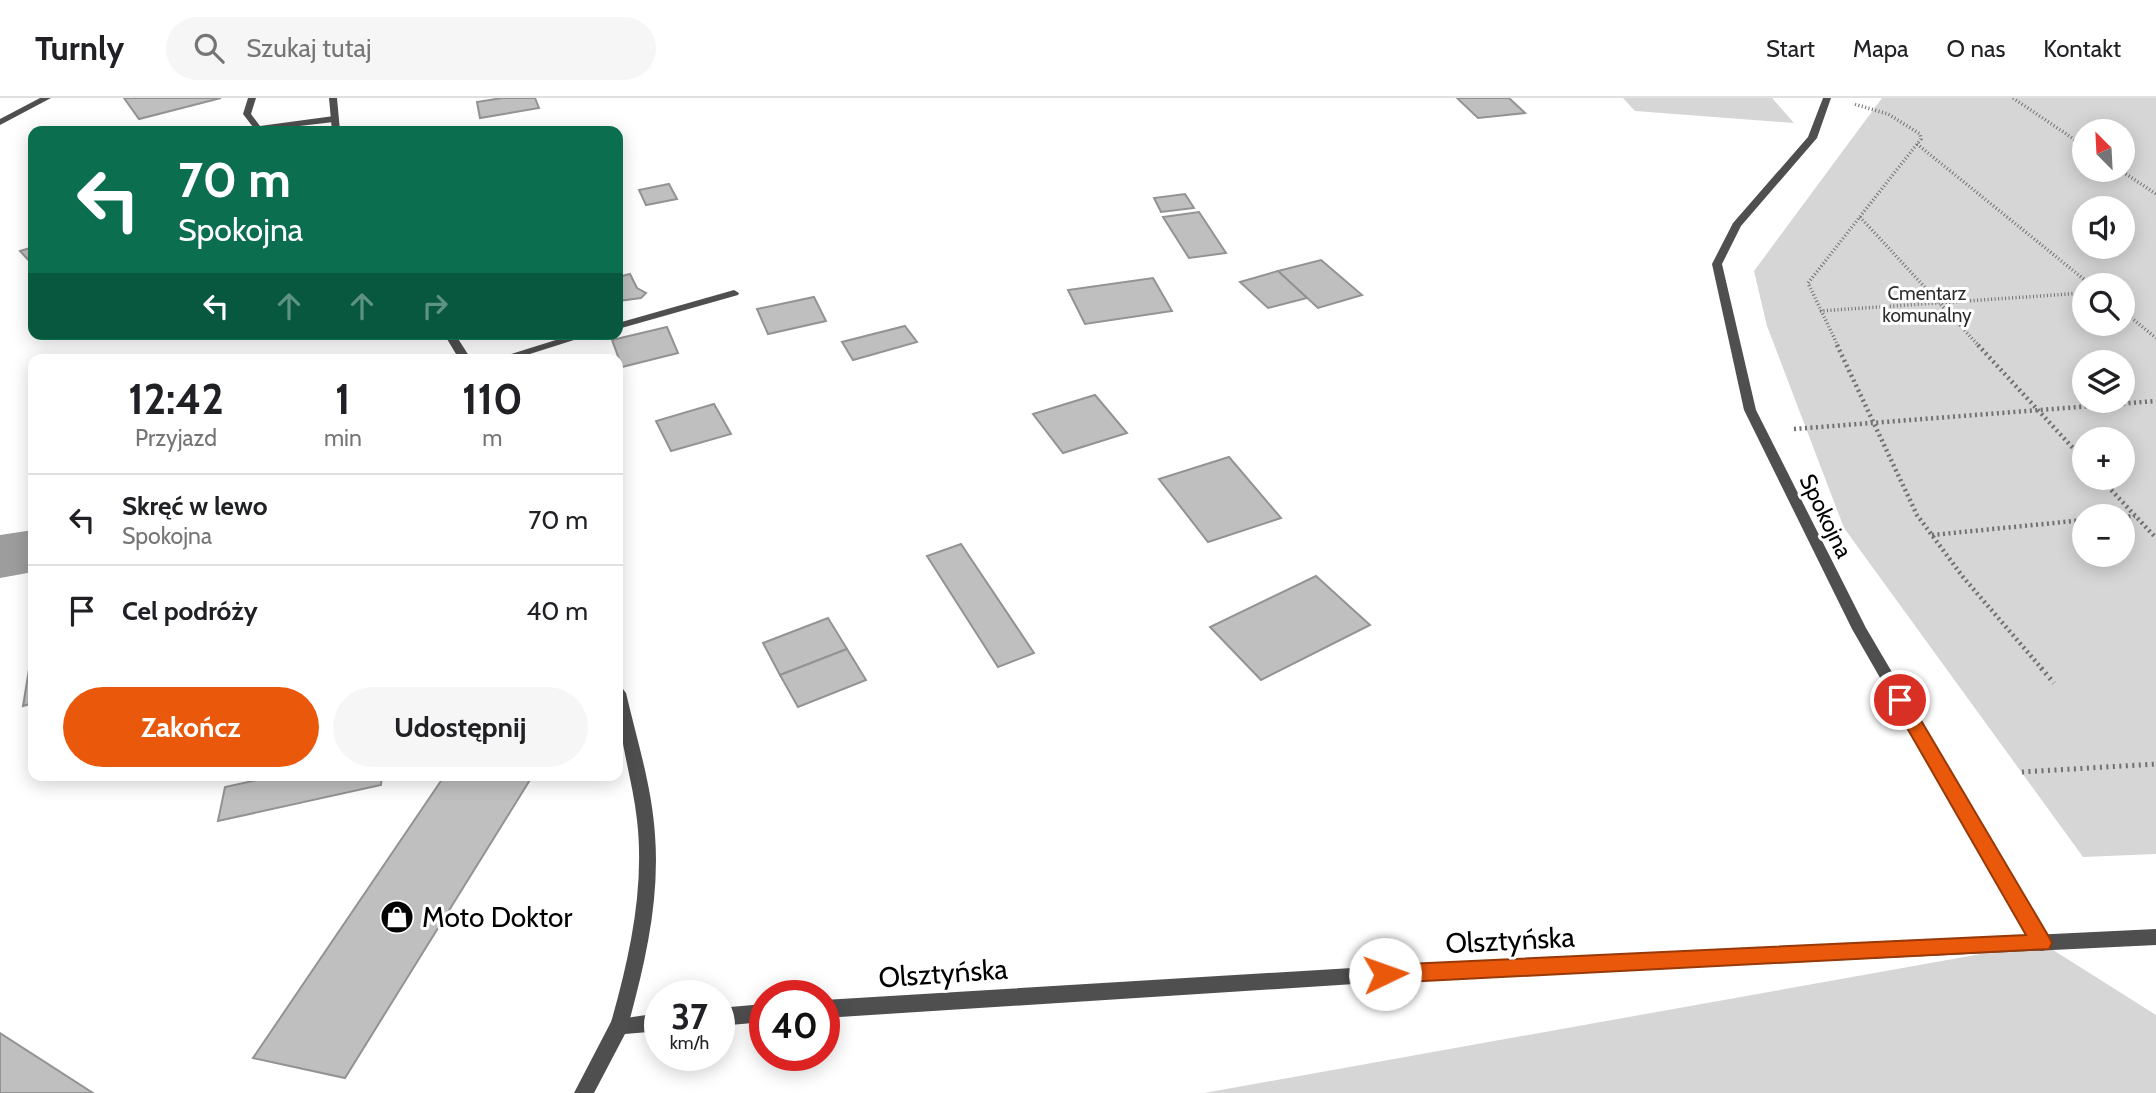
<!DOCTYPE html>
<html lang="pl">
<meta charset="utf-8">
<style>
:root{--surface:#fff;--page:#f6f6f6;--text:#202124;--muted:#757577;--line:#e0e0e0;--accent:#ea580c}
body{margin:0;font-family:Cabin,sans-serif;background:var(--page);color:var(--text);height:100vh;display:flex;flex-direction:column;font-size:26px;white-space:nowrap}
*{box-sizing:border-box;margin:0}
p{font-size:23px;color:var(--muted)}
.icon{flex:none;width:38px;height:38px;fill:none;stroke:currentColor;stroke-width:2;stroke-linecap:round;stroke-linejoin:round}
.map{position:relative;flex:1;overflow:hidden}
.sheet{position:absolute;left:28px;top:256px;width:595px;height:427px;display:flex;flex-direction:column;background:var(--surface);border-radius:14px;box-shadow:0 4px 18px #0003}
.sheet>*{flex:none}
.top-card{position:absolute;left:28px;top:28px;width:595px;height:214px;border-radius:14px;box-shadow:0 4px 18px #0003;background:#0b6e4f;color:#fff;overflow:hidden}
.needle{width:46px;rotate:336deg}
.tools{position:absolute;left:2072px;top:21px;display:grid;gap:14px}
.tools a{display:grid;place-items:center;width:63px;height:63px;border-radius:50%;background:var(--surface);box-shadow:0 4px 18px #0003;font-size:35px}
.speed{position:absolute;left:644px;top:882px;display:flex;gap:14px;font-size:35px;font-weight:700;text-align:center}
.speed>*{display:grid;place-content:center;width:91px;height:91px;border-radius:50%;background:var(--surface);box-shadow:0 4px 18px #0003;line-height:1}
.speed small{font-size:18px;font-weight:400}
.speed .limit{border:10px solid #d22;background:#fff;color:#111}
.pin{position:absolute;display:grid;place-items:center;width:60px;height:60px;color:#fff;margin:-30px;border:4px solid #fff;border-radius:50%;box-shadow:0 2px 7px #0007}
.me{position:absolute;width:77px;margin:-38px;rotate:87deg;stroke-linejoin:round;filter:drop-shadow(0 0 5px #0008)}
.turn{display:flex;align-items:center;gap:24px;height:147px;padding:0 35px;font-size:32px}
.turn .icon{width:91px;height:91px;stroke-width:2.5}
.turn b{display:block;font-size:49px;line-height:60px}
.lanes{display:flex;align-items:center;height:66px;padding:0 35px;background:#0003;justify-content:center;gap:35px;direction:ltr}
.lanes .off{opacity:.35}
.eta{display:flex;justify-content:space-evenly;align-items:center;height:119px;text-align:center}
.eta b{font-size:42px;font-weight:700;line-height:49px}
.cta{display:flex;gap:14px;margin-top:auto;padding:14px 35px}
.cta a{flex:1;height:80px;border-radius:42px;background:var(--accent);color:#fff;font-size:28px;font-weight:700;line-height:80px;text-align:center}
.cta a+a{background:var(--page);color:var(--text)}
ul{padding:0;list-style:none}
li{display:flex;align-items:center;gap:21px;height:91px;padding:0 35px;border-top:2px solid var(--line)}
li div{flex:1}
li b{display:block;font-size:26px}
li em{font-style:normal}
header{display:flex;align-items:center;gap:42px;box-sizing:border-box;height:98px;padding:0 35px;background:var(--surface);border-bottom:2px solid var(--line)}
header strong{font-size:33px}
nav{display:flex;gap:38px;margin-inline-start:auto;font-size:24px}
.search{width:490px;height:63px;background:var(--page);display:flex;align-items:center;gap:18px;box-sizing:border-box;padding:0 24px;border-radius:38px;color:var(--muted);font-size:26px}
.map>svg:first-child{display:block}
.green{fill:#d6d6d6;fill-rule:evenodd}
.water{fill:#9d9d9d}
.building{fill:#bfbfbf;stroke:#939393;stroke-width:2}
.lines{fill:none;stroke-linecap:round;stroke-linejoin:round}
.path-far2{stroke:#717171;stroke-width:3.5;stroke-dasharray:1 2.5;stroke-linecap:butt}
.path-far1{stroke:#717171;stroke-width:4.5;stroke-dasharray:2 3.5;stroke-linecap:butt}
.path{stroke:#717171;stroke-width:5;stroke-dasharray:2 4.5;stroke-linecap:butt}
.service{fill:#4f4f4f;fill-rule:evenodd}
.minor{fill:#4f4f4f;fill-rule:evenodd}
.tertiary{fill:#4f4f4f;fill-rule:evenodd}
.route{fill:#ea580c;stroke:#983908;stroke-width:2}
.labels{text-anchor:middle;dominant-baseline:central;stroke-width:6;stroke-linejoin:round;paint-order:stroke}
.far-park-label{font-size:19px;fill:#2d2d2d;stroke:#fff}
.street-label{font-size:23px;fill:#000;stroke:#fff}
.near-poi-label{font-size:28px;fill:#000;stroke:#fff;text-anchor:start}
.near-street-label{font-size:28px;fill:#000;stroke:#fff}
</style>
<header>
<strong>Turnly</strong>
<div class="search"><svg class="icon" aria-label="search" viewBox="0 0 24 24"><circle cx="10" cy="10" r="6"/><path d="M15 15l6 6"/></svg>Szukaj tutaj</div>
<nav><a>Start</a><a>Mapa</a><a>O nas</a><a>Kontakt</a></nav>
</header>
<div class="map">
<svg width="2156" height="995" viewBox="0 0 2156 995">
<rect width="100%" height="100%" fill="#fff"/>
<g class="green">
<polygon points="1623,0 1772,0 1794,25 1635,13"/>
<path d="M1882,0H2156V756L2083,759L1844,430L1767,228L1754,173ZM2123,33V72H2084V33ZM2084,110H2123V149H2084ZM2084,187H2123V226H2084ZM2123,264V303H2084V264ZM2084,341H2123V380H2084ZM2084,418H2123V457H2084Z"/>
<polygon points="2042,845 2156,917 2156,995 1204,995"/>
</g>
<polygon class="water" points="33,432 33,474 0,480 0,437"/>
<g class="building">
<polygon points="124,0 221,0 139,21"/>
<polygon points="502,0 535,0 539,10 480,20 477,4"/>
<polygon points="1457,0 1509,0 1525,15 1478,20"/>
<polygon points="669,86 677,101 646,107 639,92"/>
<polygon points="1185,96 1194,110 1161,114 1154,100"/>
<polygon points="1199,114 1226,155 1189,160 1163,119"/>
<polygon points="33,149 33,167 20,153"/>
<polygon points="1321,162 1362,197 1318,210 1278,173"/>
<polygon points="1278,173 1307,200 1268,210 1240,184"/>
<polygon points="630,176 637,190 646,195 641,200 618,203 618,179"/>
<polygon points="1153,180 1172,213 1085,226 1068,192"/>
<polygon points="814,199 826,223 768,236 757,211"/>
<polygon points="905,228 917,244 853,262 842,244"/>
<polygon points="667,229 678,255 622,269 612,242"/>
<polygon points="1095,297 1127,335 1063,355 1033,316"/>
<polygon points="714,306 731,336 671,353 656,323"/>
<polygon points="1229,359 1281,420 1208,444 1159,381"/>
<polygon points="961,446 1034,555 998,569 927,458"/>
<polygon points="1316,478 1370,527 1261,582 1210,529"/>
<polygon points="828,520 847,551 780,577 763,545"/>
<polygon points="33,547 33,605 23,608"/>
<polygon points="847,551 866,582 798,609 780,577"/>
<polygon points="280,677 382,677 381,687 218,723 225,689"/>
<polygon points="445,677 533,677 345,980 253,960"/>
<polygon points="0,935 93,995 0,995"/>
</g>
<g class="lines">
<g class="path-far2">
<polyline points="2013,0 2084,48"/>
<polyline points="1917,46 2091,187"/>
<polyline points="2120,72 2156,96"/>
<polyline points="1860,119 1979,248"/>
<polyline points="1820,213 2084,195"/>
<polyline points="2123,213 2156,240"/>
<polyline points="1838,248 1808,185 1921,41 1920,36 1888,16 1854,6"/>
</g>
<g class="path-far1">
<polyline points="1837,247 1917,417 1963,479 2043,572"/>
<polyline points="1978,247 2084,362"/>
<polyline points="1794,331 2156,303"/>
<polyline points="2100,380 2156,440"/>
<polyline points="2123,419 2135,418"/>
<polyline points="1932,437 2084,422"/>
</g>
<g class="path">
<polyline points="2041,570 2054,585"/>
<polyline points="2022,674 2156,666"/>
</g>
<g class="service">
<polygon points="40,0 51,0 0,27 0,21"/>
<polygon points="248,0 256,0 251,16 260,28 334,18 338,21 334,24 256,33 243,16"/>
<polygon points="734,192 739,195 738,197 618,231 618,225"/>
<polygon points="575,236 593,236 514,261 495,261"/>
</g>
<g class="minor">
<polygon points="329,0 337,0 340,33 332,33"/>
<polygon points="1823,0 1831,0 1817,40 1741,128 1722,166 1756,312 1866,530 2048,839 2051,845 2048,851 2042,853 2036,851 1852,531 1744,312 1712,166 1733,125 1808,39"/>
<polygon points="444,236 455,236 471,261 459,261"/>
<path d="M618,589L623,591L626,595C637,642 652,689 655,737C660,802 645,866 628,928L626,934L619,937L612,934L610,928C629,861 645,792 637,722C632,677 616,634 618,589Z"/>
</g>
<g class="tertiary">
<polygon points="2156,831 2156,847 1385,884 824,920 824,902 1385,868"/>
<polygon points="765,906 765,924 719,928 719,910"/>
<polygon points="660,915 660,933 625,936 594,995 574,995 612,922"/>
</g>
</g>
<polygon class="route" points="1900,595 1906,597 2049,839 2052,845 2049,851 1385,885 1378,883 1374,876 1378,869 1385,867 2026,837 1891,602"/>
<defs>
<symbol id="shop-disc" viewBox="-11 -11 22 22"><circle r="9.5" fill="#000" stroke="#fff"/><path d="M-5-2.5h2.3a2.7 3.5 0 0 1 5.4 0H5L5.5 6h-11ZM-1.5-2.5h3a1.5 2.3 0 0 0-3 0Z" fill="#fff"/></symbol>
</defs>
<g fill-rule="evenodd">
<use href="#shop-disc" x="378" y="800" width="38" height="38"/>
</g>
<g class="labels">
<g class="far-park-label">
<text x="1927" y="195">Cmentarz<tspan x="1927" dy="22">komunalny</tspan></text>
</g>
<g class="street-label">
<text transform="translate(1826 418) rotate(64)">Spokojna</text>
</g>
<g class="near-poi-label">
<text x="422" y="819">Moto Doktor</text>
</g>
<g class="near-street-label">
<text transform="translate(1510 842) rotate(-3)">Olsztyńska</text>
<text transform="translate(943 875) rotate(-4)">Olsztyńska</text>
</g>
</g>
</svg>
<div class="tools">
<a><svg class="needle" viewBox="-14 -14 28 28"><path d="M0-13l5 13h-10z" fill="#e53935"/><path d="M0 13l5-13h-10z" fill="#757577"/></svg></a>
<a><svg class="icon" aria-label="sound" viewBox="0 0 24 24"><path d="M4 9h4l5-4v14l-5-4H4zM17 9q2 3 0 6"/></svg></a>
<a><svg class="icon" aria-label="search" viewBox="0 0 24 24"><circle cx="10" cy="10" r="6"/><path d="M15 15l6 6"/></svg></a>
<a><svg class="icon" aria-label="layers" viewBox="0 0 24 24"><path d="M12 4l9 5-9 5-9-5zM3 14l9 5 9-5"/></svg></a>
<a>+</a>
<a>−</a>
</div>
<div class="speed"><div>37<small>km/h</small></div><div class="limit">40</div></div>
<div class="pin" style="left:1900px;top:602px;background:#d93025"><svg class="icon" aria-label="arrive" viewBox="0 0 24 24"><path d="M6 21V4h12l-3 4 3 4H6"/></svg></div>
<svg class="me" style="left:1385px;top:876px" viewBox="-20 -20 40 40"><circle r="19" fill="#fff"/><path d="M0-13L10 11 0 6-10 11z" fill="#ea580c"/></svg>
<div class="top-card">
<div class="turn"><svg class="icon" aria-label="left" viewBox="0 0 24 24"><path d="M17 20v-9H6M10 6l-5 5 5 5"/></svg><div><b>70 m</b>Spokojna</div></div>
<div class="lanes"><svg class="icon" aria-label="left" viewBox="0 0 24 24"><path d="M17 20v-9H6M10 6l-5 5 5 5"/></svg><svg class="icon off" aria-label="ahead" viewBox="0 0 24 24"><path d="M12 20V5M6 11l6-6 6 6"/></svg><svg class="icon off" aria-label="ahead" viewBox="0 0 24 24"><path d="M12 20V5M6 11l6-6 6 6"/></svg><svg class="icon off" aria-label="right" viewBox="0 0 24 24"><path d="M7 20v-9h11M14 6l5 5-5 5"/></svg></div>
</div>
<section class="sheet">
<div class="eta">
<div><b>12:42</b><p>Przyjazd</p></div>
<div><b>1</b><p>min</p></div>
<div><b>110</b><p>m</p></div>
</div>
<ul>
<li><svg class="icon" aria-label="left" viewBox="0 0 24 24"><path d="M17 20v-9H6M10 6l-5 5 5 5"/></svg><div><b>Skręć w lewo</b><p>Spokojna</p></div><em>70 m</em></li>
<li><svg class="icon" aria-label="arrive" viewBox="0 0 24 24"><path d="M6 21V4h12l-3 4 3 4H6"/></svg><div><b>Cel podróży</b></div><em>40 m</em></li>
</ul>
<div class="cta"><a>Zakończ</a><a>Udostępnij</a></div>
</section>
</div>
